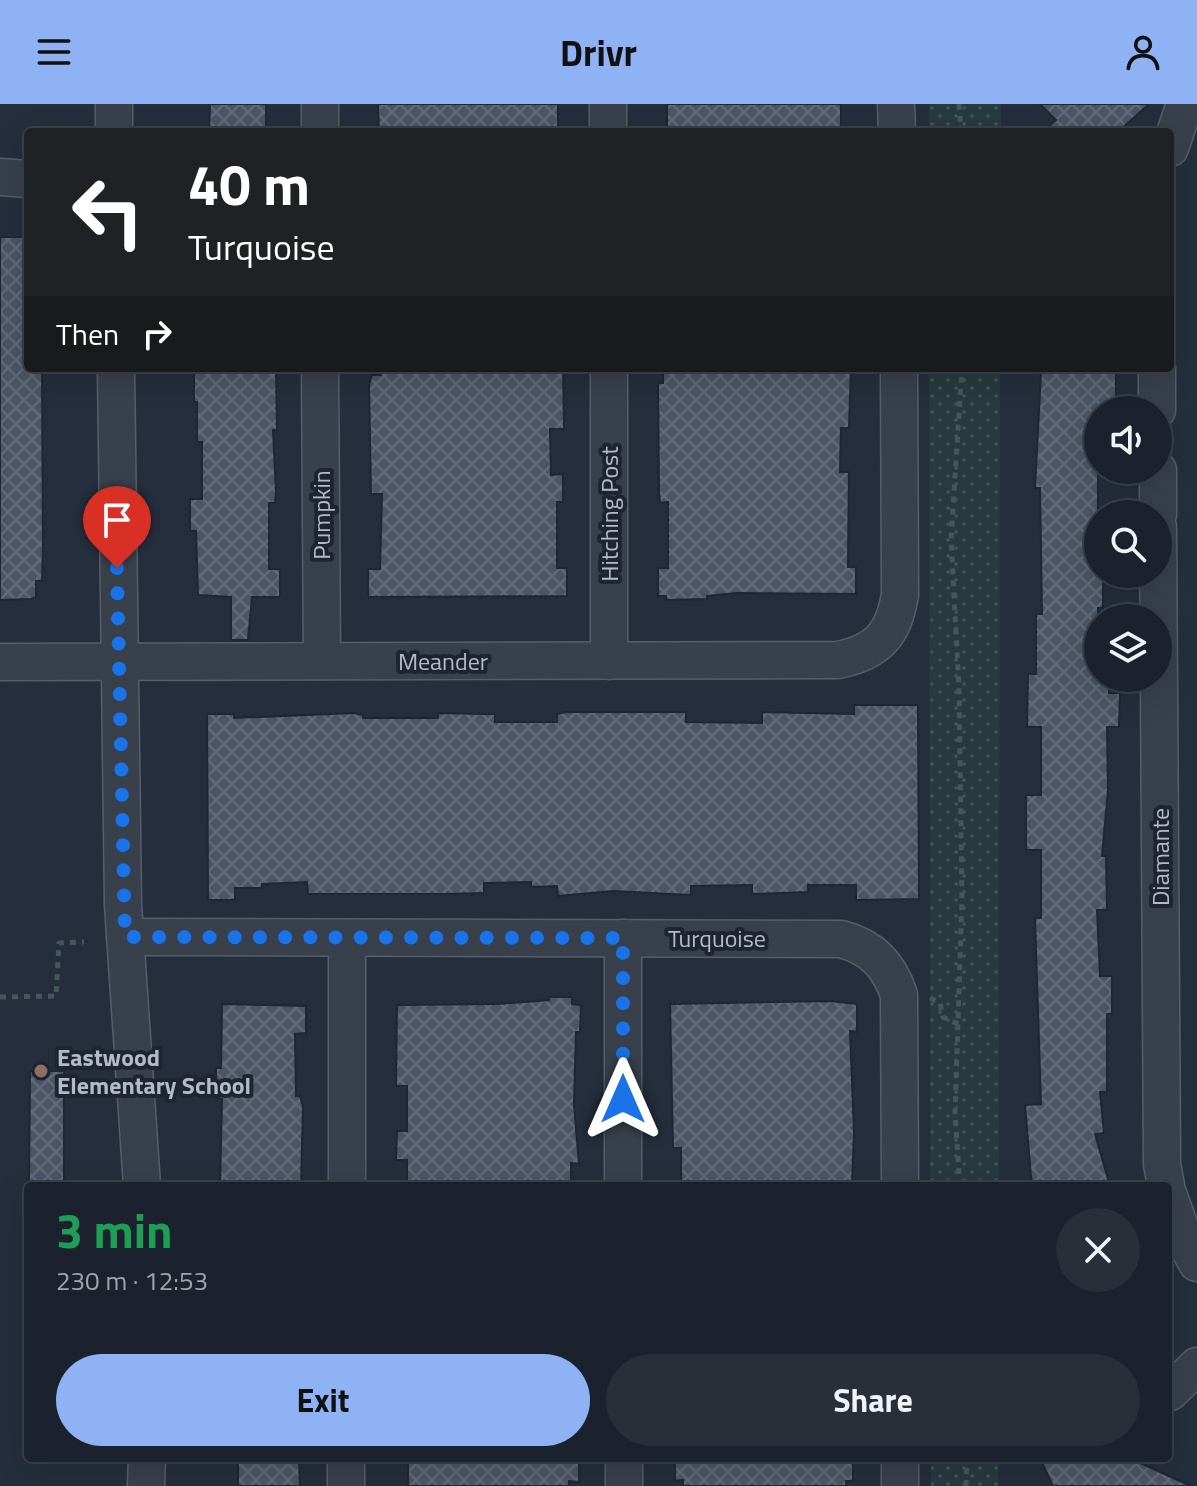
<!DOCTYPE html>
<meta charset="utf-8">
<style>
:root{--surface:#1c222d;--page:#292f39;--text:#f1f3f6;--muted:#a0a4aa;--line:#3a3f49;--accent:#8eb2f3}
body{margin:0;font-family:"Titillium Web",sans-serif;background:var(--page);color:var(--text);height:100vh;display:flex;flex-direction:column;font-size:30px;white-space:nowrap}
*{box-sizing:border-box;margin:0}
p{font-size:26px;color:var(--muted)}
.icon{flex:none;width:44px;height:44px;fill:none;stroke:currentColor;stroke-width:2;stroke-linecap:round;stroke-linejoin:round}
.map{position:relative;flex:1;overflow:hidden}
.drawer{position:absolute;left:24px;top:1078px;width:1148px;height:280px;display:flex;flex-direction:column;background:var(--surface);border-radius:8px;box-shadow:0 8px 32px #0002,0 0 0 2px var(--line)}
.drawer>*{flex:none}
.banner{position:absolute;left:24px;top:24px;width:1150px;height:244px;border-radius:8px;box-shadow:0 8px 32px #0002,0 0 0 2px var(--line);background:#202124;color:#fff;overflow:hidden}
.tools{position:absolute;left:1084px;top:292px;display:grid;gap:16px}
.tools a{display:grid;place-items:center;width:88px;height:88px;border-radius:50%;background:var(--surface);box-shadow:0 8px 32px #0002,0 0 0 2px var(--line);font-size:40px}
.pin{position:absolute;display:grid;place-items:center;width:68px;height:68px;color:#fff;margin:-82px -34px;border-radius:50% 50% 50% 0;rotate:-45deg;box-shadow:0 0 8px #0007}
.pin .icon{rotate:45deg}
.me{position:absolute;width:88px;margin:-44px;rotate:0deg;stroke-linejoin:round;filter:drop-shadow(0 0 6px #0008)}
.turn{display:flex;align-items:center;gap:28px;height:168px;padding:0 32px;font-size:36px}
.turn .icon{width:104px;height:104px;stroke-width:2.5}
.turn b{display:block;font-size:56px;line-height:68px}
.then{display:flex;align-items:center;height:76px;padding:0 32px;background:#0003;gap:16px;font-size:30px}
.round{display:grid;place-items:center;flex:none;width:84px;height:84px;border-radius:42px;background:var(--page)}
.summary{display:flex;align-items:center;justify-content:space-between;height:136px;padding:0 32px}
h1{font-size:48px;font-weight:700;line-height:60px;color:#1e9e55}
.primary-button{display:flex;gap:16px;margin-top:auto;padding:16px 32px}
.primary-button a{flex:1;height:92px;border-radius:48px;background:var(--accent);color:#111;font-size:32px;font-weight:700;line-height:92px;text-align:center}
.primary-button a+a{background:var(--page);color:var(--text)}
header{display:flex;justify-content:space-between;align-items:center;height:104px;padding:0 32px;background:var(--accent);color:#111;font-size:36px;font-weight:700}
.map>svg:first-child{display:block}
.park{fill:url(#park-dots)}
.building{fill:url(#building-cross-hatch);stroke:#202733;stroke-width:2}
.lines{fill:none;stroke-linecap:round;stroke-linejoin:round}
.street-casing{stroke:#575e6a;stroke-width:39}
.path{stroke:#45575a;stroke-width:5;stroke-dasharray:6 6;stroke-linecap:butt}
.street{stroke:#38404c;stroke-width:36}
.route{stroke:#1a73e8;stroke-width:14;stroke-dasharray:0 25.2}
.education-dot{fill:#8d6e63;stroke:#1e2531;stroke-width:3}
.labels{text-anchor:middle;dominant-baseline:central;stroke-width:8;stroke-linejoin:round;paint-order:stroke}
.street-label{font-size:24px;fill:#b4bbc7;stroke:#1e2531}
.poi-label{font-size:24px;font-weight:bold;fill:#b4bbc7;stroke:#1e2531;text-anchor:start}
</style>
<header><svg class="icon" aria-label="menu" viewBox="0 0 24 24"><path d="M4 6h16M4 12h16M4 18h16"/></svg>Drivr<svg class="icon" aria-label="person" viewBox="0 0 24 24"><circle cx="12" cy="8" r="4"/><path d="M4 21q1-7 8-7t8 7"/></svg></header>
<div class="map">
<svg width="1197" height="1382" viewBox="0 0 1197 1382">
<defs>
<pattern id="park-dots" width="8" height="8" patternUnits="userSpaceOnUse" patternTransform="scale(2)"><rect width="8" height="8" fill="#273a3d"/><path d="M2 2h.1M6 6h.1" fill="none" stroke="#445558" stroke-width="1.8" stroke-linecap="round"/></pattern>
<pattern id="building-cross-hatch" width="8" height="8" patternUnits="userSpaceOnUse" patternTransform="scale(2)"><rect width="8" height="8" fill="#4b5565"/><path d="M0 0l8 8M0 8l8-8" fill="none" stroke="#636c7a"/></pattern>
</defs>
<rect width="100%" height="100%" fill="#252e3c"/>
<g class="park">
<rect x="929" y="0" width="72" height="28"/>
<polygon points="929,264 1000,264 999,1082 930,1082"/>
<rect x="931" y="1354" width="67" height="28"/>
</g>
<g class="building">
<polygon points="210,0 266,0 266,28 209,28"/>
<polygon points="378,0 558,0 558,28 379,28"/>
<rect x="667" y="0" width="174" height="28"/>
<polygon points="1040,0 1149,0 1118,28 1043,28 1056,16"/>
<polygon points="0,133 28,133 28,264 42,264 43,443 42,477 36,477 36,493 31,495 0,496"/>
<polygon points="197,264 276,264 277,326 273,326 276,388 275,399 269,399 269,465 280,465 280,493 252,493 248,536 231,536 231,493 198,491 196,427 190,427 190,395 202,395 202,338 197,338 197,298 194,298 194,268"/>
<polygon points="381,264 563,264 564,325 550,325 551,371 563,370 563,398 557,398 557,464 567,464 567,492 368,493 368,465 380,465 382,390 371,390 369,281 372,271 381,271"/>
<polygon points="663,264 851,264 849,324 841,324 840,368 849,368 848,463 856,463 856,490 737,489 707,492 707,495 666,496 666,492 658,492 658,464 668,464 668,398 660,399 659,389 658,279 663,279"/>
<polygon points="1041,268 1116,269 1116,306 1098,306 1098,472 1103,471 1103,504 1098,504 1098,574 1109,574 1109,589 1120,589 1119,623 1107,623 1108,686 1102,752 1106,752 1107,806 1097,806 1100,872 1112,872 1112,910 1107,910 1107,988 1100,988 1104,1029 1095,1030 1110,1082 1033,1082 1031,1073 1025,1001 1041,1000 1035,814 1041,814 1041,746 1026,746 1026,691 1041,691 1041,623 1027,623 1028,570 1036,570 1036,510 1042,510 1040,384 1035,384"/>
<polygon points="854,601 918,601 919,795 856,796 856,781 808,781 808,788 752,790 752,781 691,782 691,791 613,787 558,792 557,782 531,783 531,778 484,779 484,789 445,790 308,790 307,778 262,780 262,784 235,784 235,796 208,796 207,610 234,610 234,614 354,609 363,611 363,614 438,614 438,609 486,610 495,610 495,618 557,618 557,610 567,608 686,608 686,618 762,619 762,608 854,610"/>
<polygon points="549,893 572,893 572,900 581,901 580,928 576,928 574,1001 579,1060 571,1059 571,1082 407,1082 407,1056 396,1056 397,1027 407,1027 407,982 396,982 397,901 497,900 549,896"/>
<polygon points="830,897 857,900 857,928 850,927 854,1028 852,1081 681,1082 681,1044 673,1044 670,900"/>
<polygon points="222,900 306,902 306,929 295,930 296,992 300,992 303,1002 301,1082 220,1082 222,995 216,995 216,964 221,964"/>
<polygon points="30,967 64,967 64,1082 29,1082"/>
<polygon points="408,1354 579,1354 579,1378 569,1377 569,1382 408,1382"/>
<polygon points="675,1354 853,1354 853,1377 846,1377 846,1382 683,1382 683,1376 675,1377"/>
<polygon points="1040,1354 1129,1354 1191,1382 1053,1382"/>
<polygon points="238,1356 299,1356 300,1382 238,1382"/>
</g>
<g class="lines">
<defs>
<g id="street">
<polyline points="114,0 114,28"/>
<polyline points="320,0 320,28"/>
<polyline points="608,0 608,28"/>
<polyline points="896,0 897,28"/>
<polyline points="1170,44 1185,0"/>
<polyline points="0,73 28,75"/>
<polyline points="116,264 123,801 142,1082"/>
<polyline points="320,264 322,557"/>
<polyline points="609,264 609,557"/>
<polyline points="1157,264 1157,306"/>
<polyline points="1158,366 1158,410"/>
<polyline points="1158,423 1162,1060 1166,1082"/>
<path d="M0,558L838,556C878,548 894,530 900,490L899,264"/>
<path d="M125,833L841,835C872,843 889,861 899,891L900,1082"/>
<polyline points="623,834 623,1082"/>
<polyline points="347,1082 347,834"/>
<polyline points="1168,1090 1186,1139 1197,1159"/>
<polyline points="1170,1288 1197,1262"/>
<polyline points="624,1354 624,1382"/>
<polyline points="900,1354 900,1382"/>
<polyline points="146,1382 147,1354"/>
<polyline points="346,1382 346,1354"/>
</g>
</defs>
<use href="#street" class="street-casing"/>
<g class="path">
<polyline points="959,0 961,28"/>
<polyline points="0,893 56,892 59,839 84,838"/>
<polyline points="930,894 940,899 943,913 958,920"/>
<polyline points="960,1082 955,1010 962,795 959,584 951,435 962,264"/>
<polyline points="966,1382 967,1354"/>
</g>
<use href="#street" class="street"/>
</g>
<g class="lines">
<polyline class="route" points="117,464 125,833 623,834 623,995"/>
</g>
<circle class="education-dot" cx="41" cy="967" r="8"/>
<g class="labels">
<g class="street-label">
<text transform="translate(609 410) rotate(-90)">Hitching Post</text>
<text transform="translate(321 411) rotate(-90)">Pumpkin</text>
<text x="443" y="557">Meander</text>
<text transform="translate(1160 753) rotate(-90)">Diamante</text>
<text x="717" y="834">Turquoise</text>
</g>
<g class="poi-label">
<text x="57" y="953">Eastwood<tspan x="57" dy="28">Elementary School</tspan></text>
</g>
</g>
</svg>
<div class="tools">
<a><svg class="icon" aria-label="sound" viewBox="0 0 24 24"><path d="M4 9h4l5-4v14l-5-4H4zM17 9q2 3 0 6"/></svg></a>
<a><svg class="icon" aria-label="search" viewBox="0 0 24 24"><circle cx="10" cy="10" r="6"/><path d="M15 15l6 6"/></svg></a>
<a><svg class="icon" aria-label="layers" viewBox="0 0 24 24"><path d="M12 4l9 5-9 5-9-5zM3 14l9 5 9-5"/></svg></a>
</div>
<div class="pin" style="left:117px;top:464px;background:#d93025"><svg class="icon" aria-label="arrive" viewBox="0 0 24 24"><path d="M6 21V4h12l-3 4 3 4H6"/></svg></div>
<svg class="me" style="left:623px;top:995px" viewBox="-20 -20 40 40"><path d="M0-17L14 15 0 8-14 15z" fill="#1a73e8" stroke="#fff" stroke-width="4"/></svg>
<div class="banner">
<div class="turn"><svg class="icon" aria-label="left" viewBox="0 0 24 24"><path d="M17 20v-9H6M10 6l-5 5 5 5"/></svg><div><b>40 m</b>Turquoise</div></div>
<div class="then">Then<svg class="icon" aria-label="right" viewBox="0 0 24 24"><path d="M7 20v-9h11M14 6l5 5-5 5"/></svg></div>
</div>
<section class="drawer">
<div class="summary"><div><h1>3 min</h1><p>230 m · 12:53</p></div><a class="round"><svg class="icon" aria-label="close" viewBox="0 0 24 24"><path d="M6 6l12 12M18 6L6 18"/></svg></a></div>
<div class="primary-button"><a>Exit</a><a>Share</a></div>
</section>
</div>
